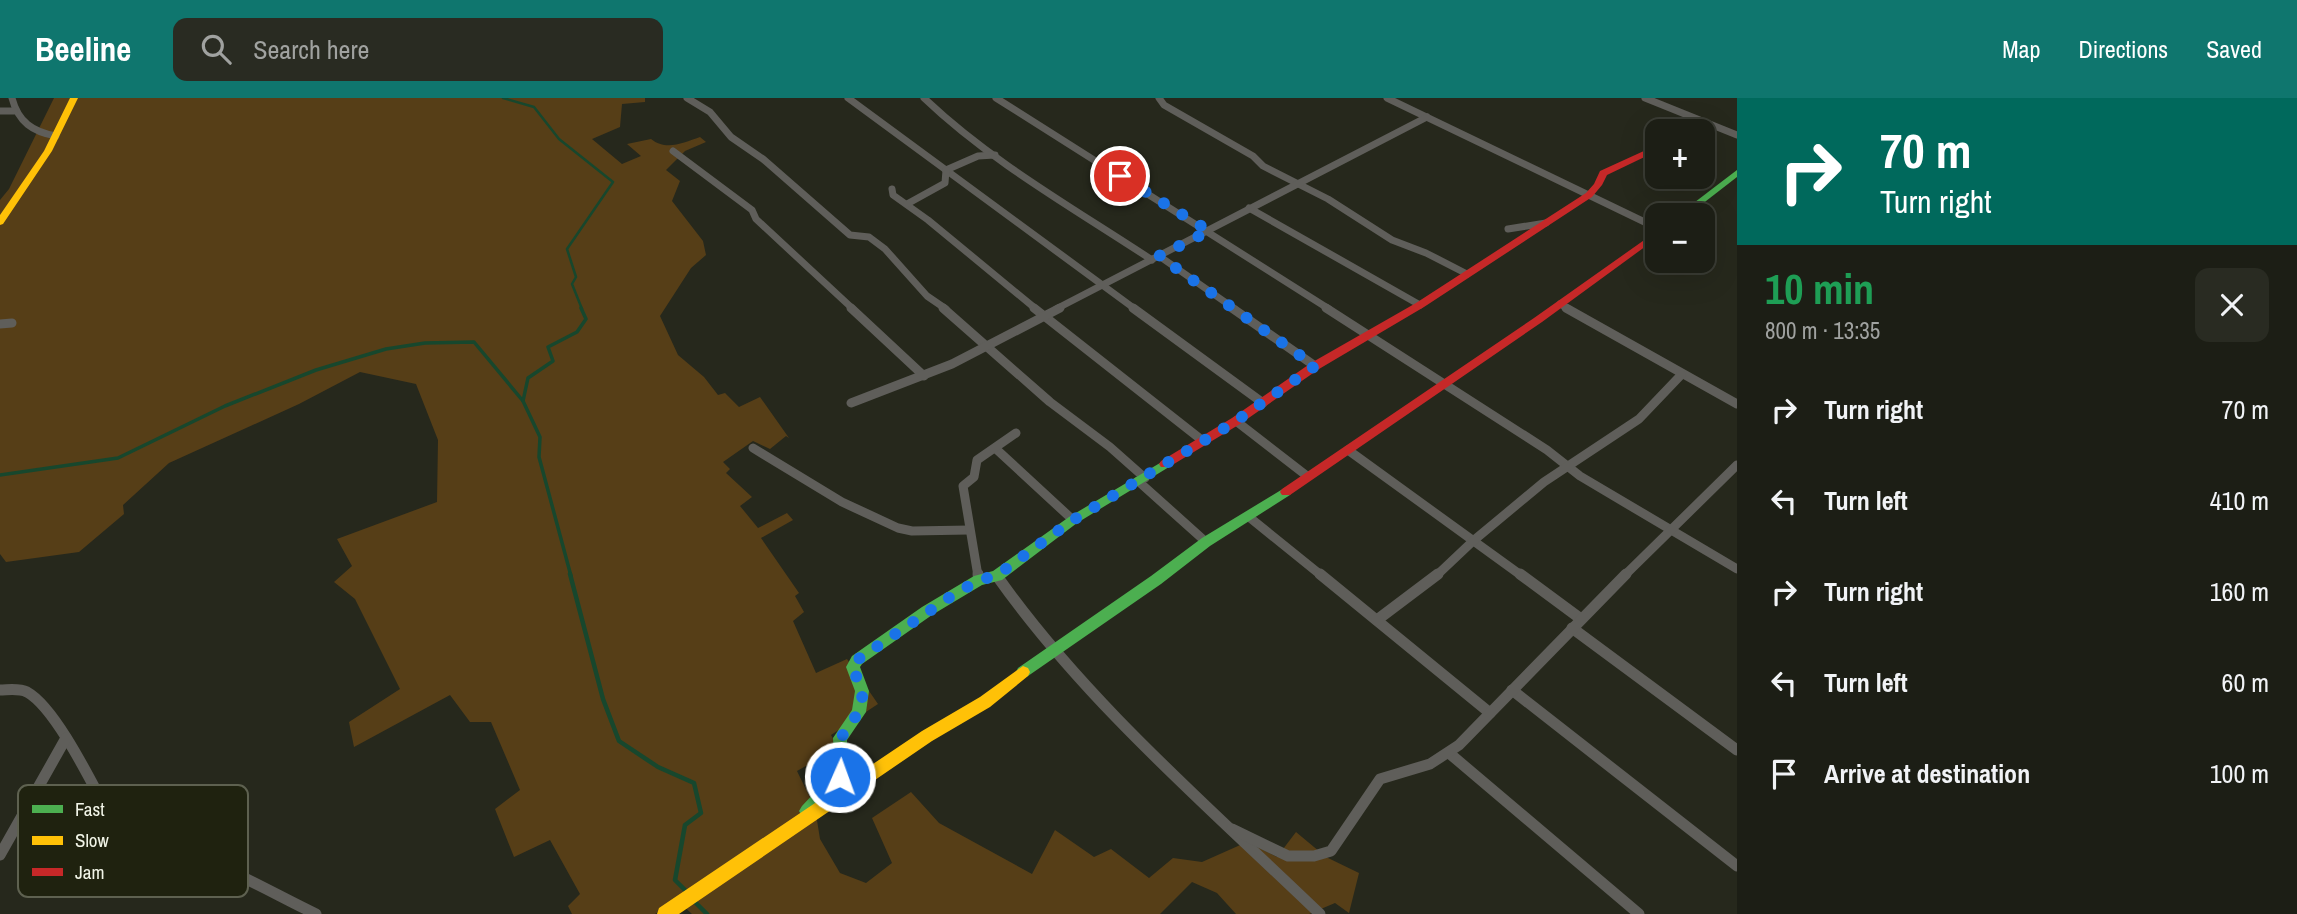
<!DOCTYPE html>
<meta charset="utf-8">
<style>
:root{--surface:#1c1e15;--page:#292b22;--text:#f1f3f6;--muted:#a0a2a0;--line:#3a3c34;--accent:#0f766e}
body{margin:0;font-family:"Archivo Narrow",sans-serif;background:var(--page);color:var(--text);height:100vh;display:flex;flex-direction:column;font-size:26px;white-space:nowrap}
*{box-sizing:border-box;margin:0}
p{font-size:23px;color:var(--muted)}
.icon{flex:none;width:38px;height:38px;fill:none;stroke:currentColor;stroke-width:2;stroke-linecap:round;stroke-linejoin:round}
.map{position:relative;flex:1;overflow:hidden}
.drawer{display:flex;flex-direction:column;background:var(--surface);width:560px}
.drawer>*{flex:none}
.guide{background:#00695c;color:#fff;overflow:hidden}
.tools{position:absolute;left:1645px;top:21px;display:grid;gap:14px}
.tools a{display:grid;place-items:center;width:70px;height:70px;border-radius:14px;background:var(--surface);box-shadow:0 7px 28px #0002,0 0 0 2px var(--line);font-size:35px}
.pin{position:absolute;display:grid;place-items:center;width:60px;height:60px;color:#fff;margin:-30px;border:4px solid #fff;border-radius:50%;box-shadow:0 2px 7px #0007}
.me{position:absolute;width:77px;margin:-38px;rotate:2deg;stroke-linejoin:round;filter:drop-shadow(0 0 5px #0008)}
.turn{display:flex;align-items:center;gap:24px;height:147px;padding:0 28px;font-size:32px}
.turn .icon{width:91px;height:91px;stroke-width:2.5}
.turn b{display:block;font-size:49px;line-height:60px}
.round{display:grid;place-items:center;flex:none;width:74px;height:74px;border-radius:14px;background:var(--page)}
.overview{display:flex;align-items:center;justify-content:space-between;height:119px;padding:0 28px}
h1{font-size:42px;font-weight:700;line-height:52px;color:#1e9e55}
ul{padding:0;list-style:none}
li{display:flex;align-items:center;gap:21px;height:91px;padding:0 28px}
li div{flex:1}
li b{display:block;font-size:26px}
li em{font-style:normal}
header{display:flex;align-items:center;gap:42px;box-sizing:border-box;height:98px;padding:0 35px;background:var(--accent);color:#fff}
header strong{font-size:33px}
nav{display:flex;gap:38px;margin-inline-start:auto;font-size:24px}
.search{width:490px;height:63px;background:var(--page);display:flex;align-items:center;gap:18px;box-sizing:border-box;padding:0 24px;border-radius:14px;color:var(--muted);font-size:26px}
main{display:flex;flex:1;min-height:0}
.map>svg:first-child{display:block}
.green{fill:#563e17}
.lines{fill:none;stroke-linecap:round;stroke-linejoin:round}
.stream-far2{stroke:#17472d;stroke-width:2.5}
.stream-far1{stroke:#17472d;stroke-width:3.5}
.stream{stroke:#17472d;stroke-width:4.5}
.street-far2{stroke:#5f5e5a;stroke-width:7}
.street-far1{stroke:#5f5e5a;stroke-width:9}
.street{stroke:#5f5e5a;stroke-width:11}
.fast{fill:#4caf50;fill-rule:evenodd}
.slow{fill:#ffc107;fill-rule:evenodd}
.jam{fill:#c62828;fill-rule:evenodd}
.route{stroke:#1a73e8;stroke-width:12;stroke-dasharray:0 21.6}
.key{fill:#1f220f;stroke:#5e6150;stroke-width:2}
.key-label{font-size:19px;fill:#f1f4e7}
</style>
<header>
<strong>Beeline</strong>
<div class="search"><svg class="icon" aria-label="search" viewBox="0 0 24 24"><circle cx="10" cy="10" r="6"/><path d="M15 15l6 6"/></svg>Search here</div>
<nav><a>Map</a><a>Directions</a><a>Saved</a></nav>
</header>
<main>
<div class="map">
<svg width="1737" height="816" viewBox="0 0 1737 816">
<rect width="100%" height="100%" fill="#26281c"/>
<path class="green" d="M54,0H645V4L622,6L620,29L592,41L622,66L641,58L627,46L651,41C666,53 683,45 700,39L706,44L685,53L666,72L680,83L672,103L703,143L706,157L691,170L660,218L678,257L704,279L718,297L725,295L739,309L760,299L789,340L786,338L770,351L753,343L723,364L730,371L726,375L752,399L740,408L758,430L787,415L793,422L761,440L799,495L795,498L804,514L793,523L816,575L847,561L878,606L831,637L838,650L797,673L815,710L820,741L840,775L866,785L892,765L872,720L911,694L939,725L1032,776L1055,732L1094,759L1111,751L1149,780L1173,760L1202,764L1247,744L1277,759L1296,734L1326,759L1359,775L1349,815L1335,805L1309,816H1236L1217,795L1192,784L1160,816H692L677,802L655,816H572L568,808L580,796L550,742L514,759L495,711L520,692L491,624H470L450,597L354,649L349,624L400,591L355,501L334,484L352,468L337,441L437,404L438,342L416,286L360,274L299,306L169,365L123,407L124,416L79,454L6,464L0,456V102L9,91Z"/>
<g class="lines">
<polyline class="stream-far2" points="503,0 534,9 559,41 613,84 567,151 576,179 572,186 582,211"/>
<g class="stream-far1">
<polyline points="0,377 118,360 225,308 316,272 386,251 425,245 474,244 523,303"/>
<polyline points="571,478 539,359 540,339 523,303 528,280 553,263 548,249 577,234 586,221 581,210"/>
</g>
<g class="stream">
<polyline points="570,476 603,601 619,643 658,669 694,685 701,715 685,727 675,782 687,794"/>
<polyline points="694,803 707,816"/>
</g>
<g class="street-far2">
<path d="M12,0C18,24 33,34 56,38"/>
<polyline points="687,0 710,14 731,39 763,61 850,137 869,139 885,151 927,198 946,211"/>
<polyline points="848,0 1135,211"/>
<path d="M924,0C991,64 1075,111 1152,162"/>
<polyline points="996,0 1329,211"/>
<polyline points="1159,0 1164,7 1253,58 1263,68 1328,101 1392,142 1426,155 1467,176"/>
<polyline points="1387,0 1657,130"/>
<polyline points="1645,0 1737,37"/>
<polyline points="0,13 14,13"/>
<polyline points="1685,33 1700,23"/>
<polyline points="673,53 752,112 756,121 853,211"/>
<polyline points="946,72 978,58 995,57"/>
<polyline points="892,91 893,97 928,122 1036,211"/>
<polyline points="907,106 945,85 946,72"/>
<polyline points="1249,110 1420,207"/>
<polyline points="1508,131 1546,125"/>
<polyline points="1159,158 1235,211"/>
<polyline points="1560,206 1569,211"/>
<polyline points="1056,211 1427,19"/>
</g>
<g class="street-far1">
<polyline points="851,210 924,278"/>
<polyline points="943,210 1050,304 1110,349 1145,380"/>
<polyline points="1034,210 1203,343"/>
<polyline points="1133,210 1263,305"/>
<polyline points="1232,210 1315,268"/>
<polyline points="1326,210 1547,352 1580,378 1737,471"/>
<polyline points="1566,210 1737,306"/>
<polyline points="0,226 12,225"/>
<polyline points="851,305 952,266 1060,210"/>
<polyline points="1236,323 1307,378"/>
<polyline points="753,350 842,404 898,430 912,433 969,432"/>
<polyline points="995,350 1073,422"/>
<polyline points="1348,352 1522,478"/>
<polyline points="1138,383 1206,444"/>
<polyline points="1249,419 1322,478"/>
<polyline points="978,478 963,388 974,379 977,362 1016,335"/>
<polyline points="1436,478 1473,443 1544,384 1639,321 1681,277"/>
<polyline points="1624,478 1737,367"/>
</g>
<g class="street">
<polyline points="978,476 979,482"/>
<polyline points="1320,476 1490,615"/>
<polyline points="1520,476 1581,521"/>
<path d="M997,478C1086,604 1209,709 1320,816"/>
<polyline points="1377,522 1438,476"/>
<polyline points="1572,530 1737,652"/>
<path d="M0,592C8,592 19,590 27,594C58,611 98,698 116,730C141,751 168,750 197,760C234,772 280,799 316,816"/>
<polyline points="1512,592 1737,768"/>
<polyline points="1449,655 1639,816"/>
<polyline points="1232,731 1288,758 1314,758 1331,753 1380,681 1430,666 1459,647 1626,476"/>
<polyline points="0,757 66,640"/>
</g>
<g class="fast">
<polygon points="1737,72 1737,79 1688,117 1678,117"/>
<polygon points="1165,362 1171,366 1169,369 1077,425 1002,482 982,487 932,517 862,566 860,569 869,593 866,614 847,642 848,666 841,687 812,718 807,721 802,718 799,713 802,708 830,678 834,666 833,640 852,612 855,593 846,569 852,558 922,509 974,478 993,473 1069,419"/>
<polygon points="1286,389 1290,391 1292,394 1290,397 1210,448 1161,486 1028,578 1023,580 1018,578 1016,574 1018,570 1151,478 1202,440"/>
</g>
<g class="slow">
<polygon points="70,0 78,0 52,53 3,126 0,127 0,117 44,53"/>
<polygon points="1023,568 1028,570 1030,574 1028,578 990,609 932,643 679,816 657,816 659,810 922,633 980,599"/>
</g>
<g class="jam">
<polygon points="1657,47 1657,53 1607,77 1602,87 1592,99 1424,209 1319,271 1240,326 1169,369 1161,369 1159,366 1161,363 1232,320 1311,265 1416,205 1586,95 1594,86 1600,73"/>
<polygon points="1657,133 1657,140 1542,224 1290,397 1282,397 1280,394 1282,391 1534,220"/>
</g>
</g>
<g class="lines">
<path class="route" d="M840,679L844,660L841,640C849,625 864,614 862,594C861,584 853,577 853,566L857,562L950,499L979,482L996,478L1073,422L1236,323L1315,268L1159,158L1209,133L1120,78"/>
</g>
<rect x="18" y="687" width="230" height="112" rx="10" class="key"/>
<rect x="32" y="707" width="31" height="8" fill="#4caf50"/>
<rect x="32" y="738" width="31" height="9" fill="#ffc107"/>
<rect x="32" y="770" width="31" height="8" fill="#c62828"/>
<g class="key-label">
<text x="75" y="718">Fast</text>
<text x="75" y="749">Slow</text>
<text x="75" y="781">Jam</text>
</g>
</svg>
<div class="tools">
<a>+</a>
<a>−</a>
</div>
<div class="pin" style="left:1120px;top:78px;background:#d93025"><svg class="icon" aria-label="arrive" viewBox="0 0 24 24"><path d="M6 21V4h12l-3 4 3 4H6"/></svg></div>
<svg class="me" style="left:840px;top:679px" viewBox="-20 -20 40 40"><circle r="17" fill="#1a73e8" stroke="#fff" stroke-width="3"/><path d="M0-11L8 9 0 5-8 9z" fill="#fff"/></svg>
</div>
<section class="drawer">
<div class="guide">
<div class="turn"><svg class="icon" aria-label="right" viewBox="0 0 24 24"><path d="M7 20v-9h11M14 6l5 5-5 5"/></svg><div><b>70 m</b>Turn right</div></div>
</div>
<div class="overview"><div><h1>10 min</h1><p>800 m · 13:35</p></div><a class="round"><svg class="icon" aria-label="close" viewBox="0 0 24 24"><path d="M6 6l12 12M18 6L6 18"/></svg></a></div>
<ul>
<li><svg class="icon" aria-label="right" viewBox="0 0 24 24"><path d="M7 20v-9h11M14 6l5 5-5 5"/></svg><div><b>Turn right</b></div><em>70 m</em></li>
<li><svg class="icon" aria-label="left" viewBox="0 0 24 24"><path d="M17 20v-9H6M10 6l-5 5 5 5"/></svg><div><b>Turn left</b></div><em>410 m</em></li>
<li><svg class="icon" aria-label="right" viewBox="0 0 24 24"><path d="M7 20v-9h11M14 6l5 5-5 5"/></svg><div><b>Turn right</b></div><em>160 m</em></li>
<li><svg class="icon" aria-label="left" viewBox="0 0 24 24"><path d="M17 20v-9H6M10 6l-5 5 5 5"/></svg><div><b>Turn left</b></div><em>60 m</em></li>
<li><svg class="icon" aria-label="arrive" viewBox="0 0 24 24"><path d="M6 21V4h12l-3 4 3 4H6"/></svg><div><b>Arrive at destination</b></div><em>100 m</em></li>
</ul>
</section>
</main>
